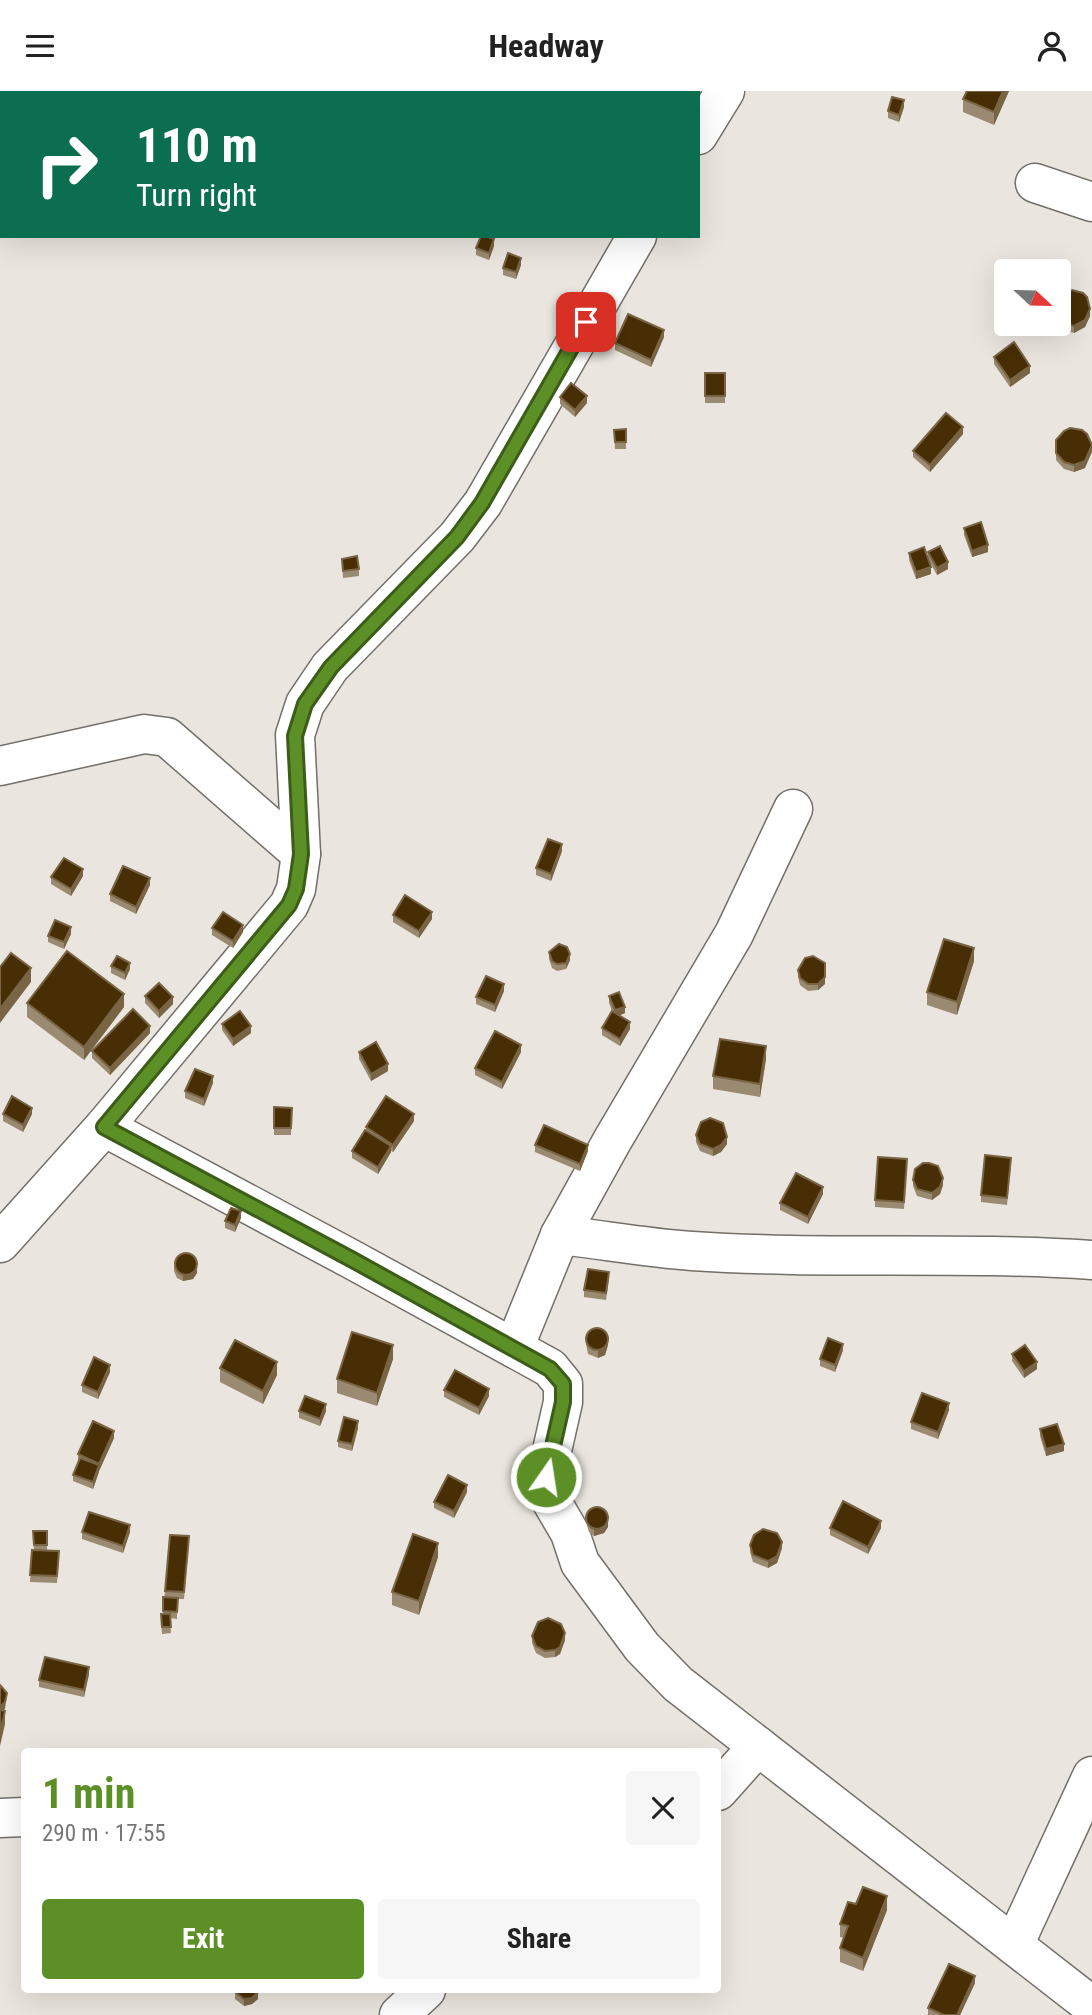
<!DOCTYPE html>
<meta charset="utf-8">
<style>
:root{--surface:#fff;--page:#f6f6f6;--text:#222;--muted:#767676;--accent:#5d8f27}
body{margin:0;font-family:"Roboto Condensed",sans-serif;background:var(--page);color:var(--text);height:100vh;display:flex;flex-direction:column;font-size:26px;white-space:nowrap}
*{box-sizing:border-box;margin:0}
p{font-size:23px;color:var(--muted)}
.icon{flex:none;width:38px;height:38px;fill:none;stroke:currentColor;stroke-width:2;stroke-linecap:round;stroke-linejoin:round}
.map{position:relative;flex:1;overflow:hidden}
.details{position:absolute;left:21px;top:1657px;width:700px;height:245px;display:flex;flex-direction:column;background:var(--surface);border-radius:7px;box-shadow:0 7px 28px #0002}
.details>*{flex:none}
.guide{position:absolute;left:0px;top:0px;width:700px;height:147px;box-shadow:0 7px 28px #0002;background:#0b6e4f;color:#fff;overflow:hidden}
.needle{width:46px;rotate:112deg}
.fabs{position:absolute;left:994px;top:168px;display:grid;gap:14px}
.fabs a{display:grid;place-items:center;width:77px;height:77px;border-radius:7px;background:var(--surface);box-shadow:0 7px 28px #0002;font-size:35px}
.pin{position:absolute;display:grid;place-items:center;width:60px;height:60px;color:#fff;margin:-30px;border-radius:14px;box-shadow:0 4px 10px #0006}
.me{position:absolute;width:77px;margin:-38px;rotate:13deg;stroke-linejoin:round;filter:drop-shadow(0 0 5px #0008)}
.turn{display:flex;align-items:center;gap:24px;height:147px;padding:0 21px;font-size:32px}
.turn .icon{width:91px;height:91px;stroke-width:2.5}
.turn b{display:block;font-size:49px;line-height:60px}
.round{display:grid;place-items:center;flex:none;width:74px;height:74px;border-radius:7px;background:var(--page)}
.headline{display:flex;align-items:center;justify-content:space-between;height:119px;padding:0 21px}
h1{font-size:42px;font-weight:700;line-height:52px;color:var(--accent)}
.cta{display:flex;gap:14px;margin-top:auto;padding:14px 21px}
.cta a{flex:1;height:80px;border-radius:7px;background:var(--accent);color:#fff;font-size:28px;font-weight:700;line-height:80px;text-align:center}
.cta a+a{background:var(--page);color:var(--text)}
header{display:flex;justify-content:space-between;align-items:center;height:91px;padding:0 21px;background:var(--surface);font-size:32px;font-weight:700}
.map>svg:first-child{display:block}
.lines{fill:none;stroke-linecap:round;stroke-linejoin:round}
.street-casing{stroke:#746f69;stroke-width:41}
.street{stroke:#fff;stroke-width:38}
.wall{fill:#998a71}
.shaded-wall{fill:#796545}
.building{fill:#482e04;stroke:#796545;stroke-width:2}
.route-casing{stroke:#3c5d19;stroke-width:18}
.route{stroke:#5d8f27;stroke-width:12}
</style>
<header><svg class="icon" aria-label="menu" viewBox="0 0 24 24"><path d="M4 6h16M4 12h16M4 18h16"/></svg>Headway<svg class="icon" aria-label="person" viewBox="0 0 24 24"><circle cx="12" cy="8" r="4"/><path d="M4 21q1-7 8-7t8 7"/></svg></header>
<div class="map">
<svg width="1092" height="1924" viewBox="0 0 1092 1924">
<rect width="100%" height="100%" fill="#eae5de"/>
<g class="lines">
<defs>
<g id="street">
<polyline points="698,44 725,0"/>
<polyline points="1035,92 1092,111"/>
<polyline points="0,675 144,643 167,646 301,763"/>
<polyline points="104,1036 351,1168 550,1277 563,1293 563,1311 546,1386 549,1406 570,1442 580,1472 642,1556 678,1593 1092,1915"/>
<path d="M560,1144C604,1149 648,1157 692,1160C825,1169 959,1160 1092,1169"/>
<polyline points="0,1152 104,1036 289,814 296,798 301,763 295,644 305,613 330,576 457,446 483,412 637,145"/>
<polyline points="514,1257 560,1144 612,1050 734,843 793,718"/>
<polyline points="718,1700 758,1655"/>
<polyline points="0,1727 24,1726"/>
<polyline points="1014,1854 1092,1685"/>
<polyline points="399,1924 426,1899"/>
</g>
</defs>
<use href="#street" class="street-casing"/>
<use href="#street" class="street"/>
</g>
<g class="wall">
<polygon points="1009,0 994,34 963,21 963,8"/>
<polygon points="904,16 899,31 888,27 888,20"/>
<polygon points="494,155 489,169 476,164 476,157"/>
<polygon points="521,174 516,188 503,184 503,177"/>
<polygon points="1059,205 1090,225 1085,236 1074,242 1062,239 1057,235 1057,233 1059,233"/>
<polygon points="664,246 651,276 615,259 615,252"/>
<polygon points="994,266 1030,282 1010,296 994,273"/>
<rect x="705" y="282" width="20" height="30"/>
<polygon points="560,306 587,312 575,326 560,313"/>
<polygon points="626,338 626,358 615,358 614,339"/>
<polygon points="963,343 930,381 913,366 913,360"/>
<polygon points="1056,349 1085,377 1074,381 1064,378 1056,369"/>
<polygon points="964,437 988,461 972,466 964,444"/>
<polygon points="928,461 948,478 937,484 928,468"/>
<polygon points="909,462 931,483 916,488 909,469"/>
<polygon points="342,468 359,478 359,485 343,487"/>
<polygon points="562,760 551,790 536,784 536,777"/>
<polygon points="83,785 71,805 51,793 51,786"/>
<polygon points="150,794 136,823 110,810 110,803"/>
<polygon points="393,824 432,828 419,847 393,831"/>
<polygon points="212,837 243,841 233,857 212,844"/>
<polygon points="71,843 64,858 48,851 48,845"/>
<polygon points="549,861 570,869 566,878 557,880 552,877 549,868"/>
<polygon points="974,870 957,924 927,914 927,901"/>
<polygon points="111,875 130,878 125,889 111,882"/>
<polygon points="798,879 825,893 818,899 808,900 800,894 798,886"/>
<polygon points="504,900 495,921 476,913 476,906"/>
<polygon points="145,905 173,913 159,927 145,912"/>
<polygon points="609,905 625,922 619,925 630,938 620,955 602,944 602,937 612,920 609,912"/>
<polygon points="27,912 124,916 84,969 27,926"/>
<polygon points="222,933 251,942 233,955 222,939"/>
<polygon points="150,942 110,984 92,967 92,960"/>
<polygon points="359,961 388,980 371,990 359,968"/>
<polygon points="521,961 502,998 475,984 475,977"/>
<polygon points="766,968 760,1006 713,998 713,985"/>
<polygon points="213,992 204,1015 185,1007 185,1000"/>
<polygon points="274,1016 292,1017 291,1044 274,1044"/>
<polygon points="3,1023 32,1023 23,1041 3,1030"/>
<polygon points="414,1030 393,1061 391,1060 391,1061 378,1083 352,1067 352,1060 366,1039 366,1036"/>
<polygon points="696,1044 727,1053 721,1061 713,1065 700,1060 696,1051"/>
<polygon points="535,1054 588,1060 580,1080 535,1061"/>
<polygon points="1011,1073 1007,1114 981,1111 981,1104"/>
<polygon points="907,1075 904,1118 875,1116 875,1109"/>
<polygon points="913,1089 943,1094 940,1103 932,1109 917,1105 913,1095"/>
<polygon points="823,1103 808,1133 780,1119 780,1112"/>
<polygon points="241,1127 235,1141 225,1137 225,1130"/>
<polygon points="174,1173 197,1182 193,1188 183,1190 177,1187 174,1180"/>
<polygon points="609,1188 606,1209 584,1206 584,1199"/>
<polygon points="586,1246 608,1254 605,1264 598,1267 588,1263 586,1253"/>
<polygon points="843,1259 835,1281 820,1275 820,1268"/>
<polygon points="1012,1263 1037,1278 1024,1287 1012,1270"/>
<polygon points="393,1268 377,1315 337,1302 337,1288"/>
<polygon points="220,1277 277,1284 263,1313 220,1291"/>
<polygon points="110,1281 98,1308 82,1301 82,1294"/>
<polygon points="444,1299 489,1305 479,1324 444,1306"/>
<polygon points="949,1319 938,1348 911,1338 911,1331"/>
<polygon points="299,1320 326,1320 320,1335 299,1327"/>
<polygon points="358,1337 352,1360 338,1356 338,1350"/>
<polygon points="1040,1338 1064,1360 1046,1365 1040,1345"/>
<polygon points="114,1347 99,1380 93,1398 73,1390 73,1384 79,1371 78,1370 78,1363"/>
<polygon points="467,1401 454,1427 434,1417 434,1411"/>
<polygon points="586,1424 608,1436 604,1442 594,1445 589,1441 586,1431"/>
<polygon points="830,1437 881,1437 868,1463 830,1444"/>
<polygon points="33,1440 47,1440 47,1460 59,1467 57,1492 30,1491 32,1459 34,1459"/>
<polygon points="82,1441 130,1441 123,1462 82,1448"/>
<polygon points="189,1452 184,1508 177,1508 177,1528 170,1527 171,1542 162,1543 161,1523 163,1523 165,1500"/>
<polygon points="750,1454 782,1457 777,1472 768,1477 753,1471 750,1461"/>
<polygon points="438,1466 419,1524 392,1514 392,1501"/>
<polygon points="532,1545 565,1549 560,1563 555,1566 545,1567 536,1562 532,1552"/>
<polygon points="89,1583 84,1606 39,1596 39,1589"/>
<polygon points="856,1813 887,1819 863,1880 840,1871 840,1857 844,1847 840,1846 840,1833"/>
<polygon points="975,1892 960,1924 928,1924 928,1917"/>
<polygon points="235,1899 258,1908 252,1913 244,1915 235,1908"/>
</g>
<g class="shaded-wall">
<polygon points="1003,0 1009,0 994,34 994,21"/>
<polygon points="904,9 904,16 899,31 899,24"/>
<polygon points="494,148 494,155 489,169 489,162"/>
<polygon points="521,167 521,174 516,188 516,181"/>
<polygon points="1090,218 1090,225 1085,236 1074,242 1074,235"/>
<polygon points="664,239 664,246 651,276 651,269"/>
<polygon points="1030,275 1030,282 1010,296 1010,289"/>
<polygon points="587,305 587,312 575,326 575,319"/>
<polygon points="963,336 963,343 930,381 930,374"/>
<polygon points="1092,355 1092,361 1085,377 1074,381 1074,374"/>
<polygon points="988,454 988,461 972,466 972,460"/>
<polygon points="948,471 948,478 937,484 937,477"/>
<polygon points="931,476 931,483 916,488 916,481"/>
<polygon points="562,753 562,760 551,790 551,783"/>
<polygon points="83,778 83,785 71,805 71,798"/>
<polygon points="150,787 150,794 136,823 136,816"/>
<polygon points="432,821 432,828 419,847 419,840"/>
<polygon points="243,834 243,841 233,857 233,850"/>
<polygon points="71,836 71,843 64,858 64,851"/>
<polygon points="974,857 974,870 957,924 957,911"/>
<polygon points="570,863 570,869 566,878 566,872"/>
<polygon points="130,872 130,878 125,889 125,882"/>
<polygon points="31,877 31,891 0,932 0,918"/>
<polygon points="825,886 825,893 818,899 818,893"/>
<polygon points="504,893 504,900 495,921 495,914"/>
<polygon points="124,903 124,916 84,969 84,956"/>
<polygon points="173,906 173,913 159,927 159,920"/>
<polygon points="625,916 625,922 615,926 615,919"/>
<polygon points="630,931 630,938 620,955 620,948"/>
<polygon points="150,935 150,942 110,984 110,977"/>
<polygon points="251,935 251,942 233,955 233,948"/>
<polygon points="521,954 521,961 502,998 502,991"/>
<polygon points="766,955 766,968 760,1006 760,993"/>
<polygon points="388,973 388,980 371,990 371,983"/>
<polygon points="213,985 213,992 204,1015 204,1008"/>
<polygon points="32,1017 32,1023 23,1041 23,1034"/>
<polygon points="414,1023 414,1030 393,1061 393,1054"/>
<polygon points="727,1046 727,1053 721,1061 713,1065 713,1058"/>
<polygon points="588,1054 588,1060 580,1080 580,1073"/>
<polygon points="391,1055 391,1061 378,1083 378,1076"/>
<polygon points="943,1087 943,1094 940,1103 932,1109 932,1102"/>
<polygon points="823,1096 823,1103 808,1133 808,1126"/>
<polygon points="241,1120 241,1127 235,1141 235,1134"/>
<polygon points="197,1175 197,1182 193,1188 183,1190 183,1184"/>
<polygon points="608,1248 608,1254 605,1264 598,1267 598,1260"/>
<polygon points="843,1253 843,1259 835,1281 835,1274"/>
<polygon points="393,1254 393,1268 377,1315 377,1302"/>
<polygon points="277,1271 277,1284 263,1313 263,1300"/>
<polygon points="1037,1271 1037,1278 1024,1287 1024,1280"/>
<polygon points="110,1274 110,1281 98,1308 98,1301"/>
<polygon points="489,1298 489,1305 479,1324 479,1317"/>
<polygon points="949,1312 949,1319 938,1348 938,1341"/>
<polygon points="326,1313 326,1320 320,1335 320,1328"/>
<polygon points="358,1330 358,1337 352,1360 352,1353"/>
<polygon points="114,1340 114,1347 99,1380 99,1373"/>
<polygon points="1064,1353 1064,1360 1046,1365 1046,1358"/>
<polygon points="99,1374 99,1381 93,1398 93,1391"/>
<polygon points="467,1394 467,1401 454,1427 454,1420"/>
<polygon points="608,1429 608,1436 604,1442 594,1445 594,1438"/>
<polygon points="881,1430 881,1437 868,1463 868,1456"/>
<polygon points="130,1434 130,1441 123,1462 123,1455"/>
<polygon points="782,1451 782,1457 777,1472 768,1477 768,1470"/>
<polygon points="438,1452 438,1466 419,1524 419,1510"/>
<polygon points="565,1542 565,1549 560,1563 555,1566 555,1559"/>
<polygon points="89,1576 89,1583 84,1606 84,1599"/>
<polygon points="7,1602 5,1618 0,1623 0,1616"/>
<polygon points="5,1620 5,1633 0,1655 0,1642"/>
<polygon points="887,1805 887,1819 863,1880 863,1867"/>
<polygon points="975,1885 975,1892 960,1924 957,1924"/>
<polygon points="258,1901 258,1908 252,1913 244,1915 244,1908"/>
</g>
<g class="building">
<polygon points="967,0 1003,0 994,21 963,8"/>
<polygon points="892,6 904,9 899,24 888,20"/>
<polygon points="481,145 485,145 494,148 489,162 476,157"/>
<polygon points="508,162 521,167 516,181 503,177"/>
<polygon points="1072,199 1083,202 1087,206 1090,218 1085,229 1074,235 1062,232 1059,229 1059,205"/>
<polygon points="628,223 664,239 651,269 615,252"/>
<polygon points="1014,251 1030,275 1010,289 994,266"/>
<rect x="705" y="282" width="20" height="23"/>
<polygon points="571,292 587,305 575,319 560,306"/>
<polygon points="946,322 963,336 930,374 913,360"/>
<polygon points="1070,337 1082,339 1087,343 1092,354 1085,370 1074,374 1064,371 1056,362 1056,349 1064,340"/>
<polygon points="626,338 626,351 615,351 614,339"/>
<polygon points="981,431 988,454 972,460 964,437"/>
<polygon points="940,455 948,471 937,477 928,461"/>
<polygon points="924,456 931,476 916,481 909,462"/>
<polygon points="357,465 359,478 343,480 342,468"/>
<polygon points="548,748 562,753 551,783 536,777"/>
<polygon points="64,767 83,778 71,798 51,786"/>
<polygon points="123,775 150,787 136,816 110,803"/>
<polygon points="405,804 432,821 419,840 393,824"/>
<polygon points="223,821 243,834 233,850 212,837"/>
<polygon points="55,829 71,836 64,851 48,845"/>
<polygon points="944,848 974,857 957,911 927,901"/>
<polygon points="559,853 567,856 570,863 566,872 557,873 552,870 549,861"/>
<polygon points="67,860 124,903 84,956 27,912"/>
<polygon points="11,862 31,877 0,918 0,876"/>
<polygon points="117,865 130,872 125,882 111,875"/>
<polygon points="813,865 825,872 825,886 818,893 808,893 800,887 798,879 805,867"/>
<polygon points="486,885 504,893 495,914 476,906"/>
<polygon points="159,892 173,906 159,920 145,905"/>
<polygon points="619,901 625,916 615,919 609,905"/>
<polygon points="133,918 150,935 110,977 92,960"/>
<polygon points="240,920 251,935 233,948 222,933"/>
<polygon points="612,920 630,931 620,948 602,937"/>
<polygon points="495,940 521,954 502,991 475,977"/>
<polygon points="720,948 766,955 760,993 713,985"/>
<polygon points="376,951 388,973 371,983 359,961"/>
<polygon points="195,978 213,985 204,1008 185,1000"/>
<polygon points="12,1005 32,1017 23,1034 3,1023"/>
<polygon points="386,1005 414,1023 393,1054 366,1036"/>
<polygon points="274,1016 292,1017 291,1037 274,1037"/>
<polygon points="710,1027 723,1032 727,1046 721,1054 713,1058 700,1053 696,1044 701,1031"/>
<polygon points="544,1034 588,1054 580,1073 535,1054"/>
<polygon points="365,1039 391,1055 378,1076 352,1060"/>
<polygon points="985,1064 1011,1067 1007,1107 981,1104"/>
<polygon points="878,1066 907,1068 904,1111 875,1109"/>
<polygon points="923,1072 929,1072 938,1075 943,1087 940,1096 932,1102 917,1098 913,1089 915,1078"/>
<polygon points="796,1082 823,1096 808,1126 780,1112"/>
<polygon points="231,1117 241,1120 235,1134 225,1130"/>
<circle cx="186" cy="1173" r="11"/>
<polygon points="588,1178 609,1181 606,1202 584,1199"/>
<circle cx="597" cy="1248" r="11"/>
<polygon points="352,1241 393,1254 377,1302 337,1288"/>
<polygon points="828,1247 843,1253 835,1274 820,1268"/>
<polygon points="235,1249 277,1271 263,1300 220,1277"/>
<polygon points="1025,1254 1037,1271 1024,1280 1012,1263"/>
<polygon points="94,1266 110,1274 98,1301 82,1294"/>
<polygon points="455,1279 489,1298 479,1317 444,1299"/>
<polygon points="922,1302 949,1312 938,1341 911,1331"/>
<polygon points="305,1305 326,1313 320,1328 299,1320"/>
<polygon points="344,1326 358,1330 352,1353 338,1350"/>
<polygon points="93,1330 114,1340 99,1373 78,1363"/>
<polygon points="1057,1333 1064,1353 1046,1358 1040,1338"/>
<polygon points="80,1367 99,1374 93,1391 73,1384"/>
<polygon points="448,1384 467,1394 454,1420 434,1411"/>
<polygon points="843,1410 881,1430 868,1456 830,1437"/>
<circle cx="597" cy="1427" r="11"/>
<polygon points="89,1421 130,1434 123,1455 82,1441"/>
<polygon points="763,1438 777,1442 782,1451 777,1465 768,1470 753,1464 750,1454 754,1444"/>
<polygon points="33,1440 47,1440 47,1454 34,1454"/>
<polygon points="413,1443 438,1452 419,1510 392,1501"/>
<polygon points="170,1444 189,1445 184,1501 165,1500"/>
<polygon points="32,1459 59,1460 57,1485 30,1484"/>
<polygon points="163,1506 178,1507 177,1521 163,1520"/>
<polygon points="161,1523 170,1523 171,1536 162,1536"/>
<polygon points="548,1527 561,1533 565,1542 560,1556 555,1559 545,1560 536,1555 532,1545 538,1531"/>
<polygon points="45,1566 89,1576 84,1599 39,1589"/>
<polygon points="0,1594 7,1602 5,1611 0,1616"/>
<polygon points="0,1619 5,1620 0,1642"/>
<polygon points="863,1796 887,1805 863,1867 840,1857 848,1835 840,1833 848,1811 856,1813"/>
<polygon points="949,1873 975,1885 957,1924 944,1924 928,1917"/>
<polygon points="235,1899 258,1899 258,1901 252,1907 244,1908 235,1901"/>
</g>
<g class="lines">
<defs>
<polyline id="route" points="546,1386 563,1311 563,1293 550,1278 351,1168 104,1036 289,814 296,798 301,763 295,645 305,613 331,576 457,446 482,412 586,231"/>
</defs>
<use href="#route" class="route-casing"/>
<use href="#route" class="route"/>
</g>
</svg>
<div class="fabs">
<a><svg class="needle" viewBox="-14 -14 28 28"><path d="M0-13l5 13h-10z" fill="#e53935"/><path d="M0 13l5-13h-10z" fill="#767676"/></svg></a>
</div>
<div class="pin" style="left:586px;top:231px;background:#d93025"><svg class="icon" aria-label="arrive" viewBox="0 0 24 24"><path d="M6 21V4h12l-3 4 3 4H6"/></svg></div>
<svg class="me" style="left:546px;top:1386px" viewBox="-20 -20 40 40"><circle r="17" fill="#5d8f27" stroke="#fff" stroke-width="3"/><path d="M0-11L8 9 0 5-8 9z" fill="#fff"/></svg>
<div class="guide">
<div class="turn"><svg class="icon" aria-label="right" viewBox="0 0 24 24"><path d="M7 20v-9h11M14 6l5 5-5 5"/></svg><div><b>110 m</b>Turn right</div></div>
</div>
<section class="details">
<div class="headline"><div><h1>1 min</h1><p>290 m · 17:55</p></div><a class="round"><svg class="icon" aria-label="close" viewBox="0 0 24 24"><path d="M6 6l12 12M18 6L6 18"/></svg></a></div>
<div class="cta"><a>Exit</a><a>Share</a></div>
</section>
</div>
